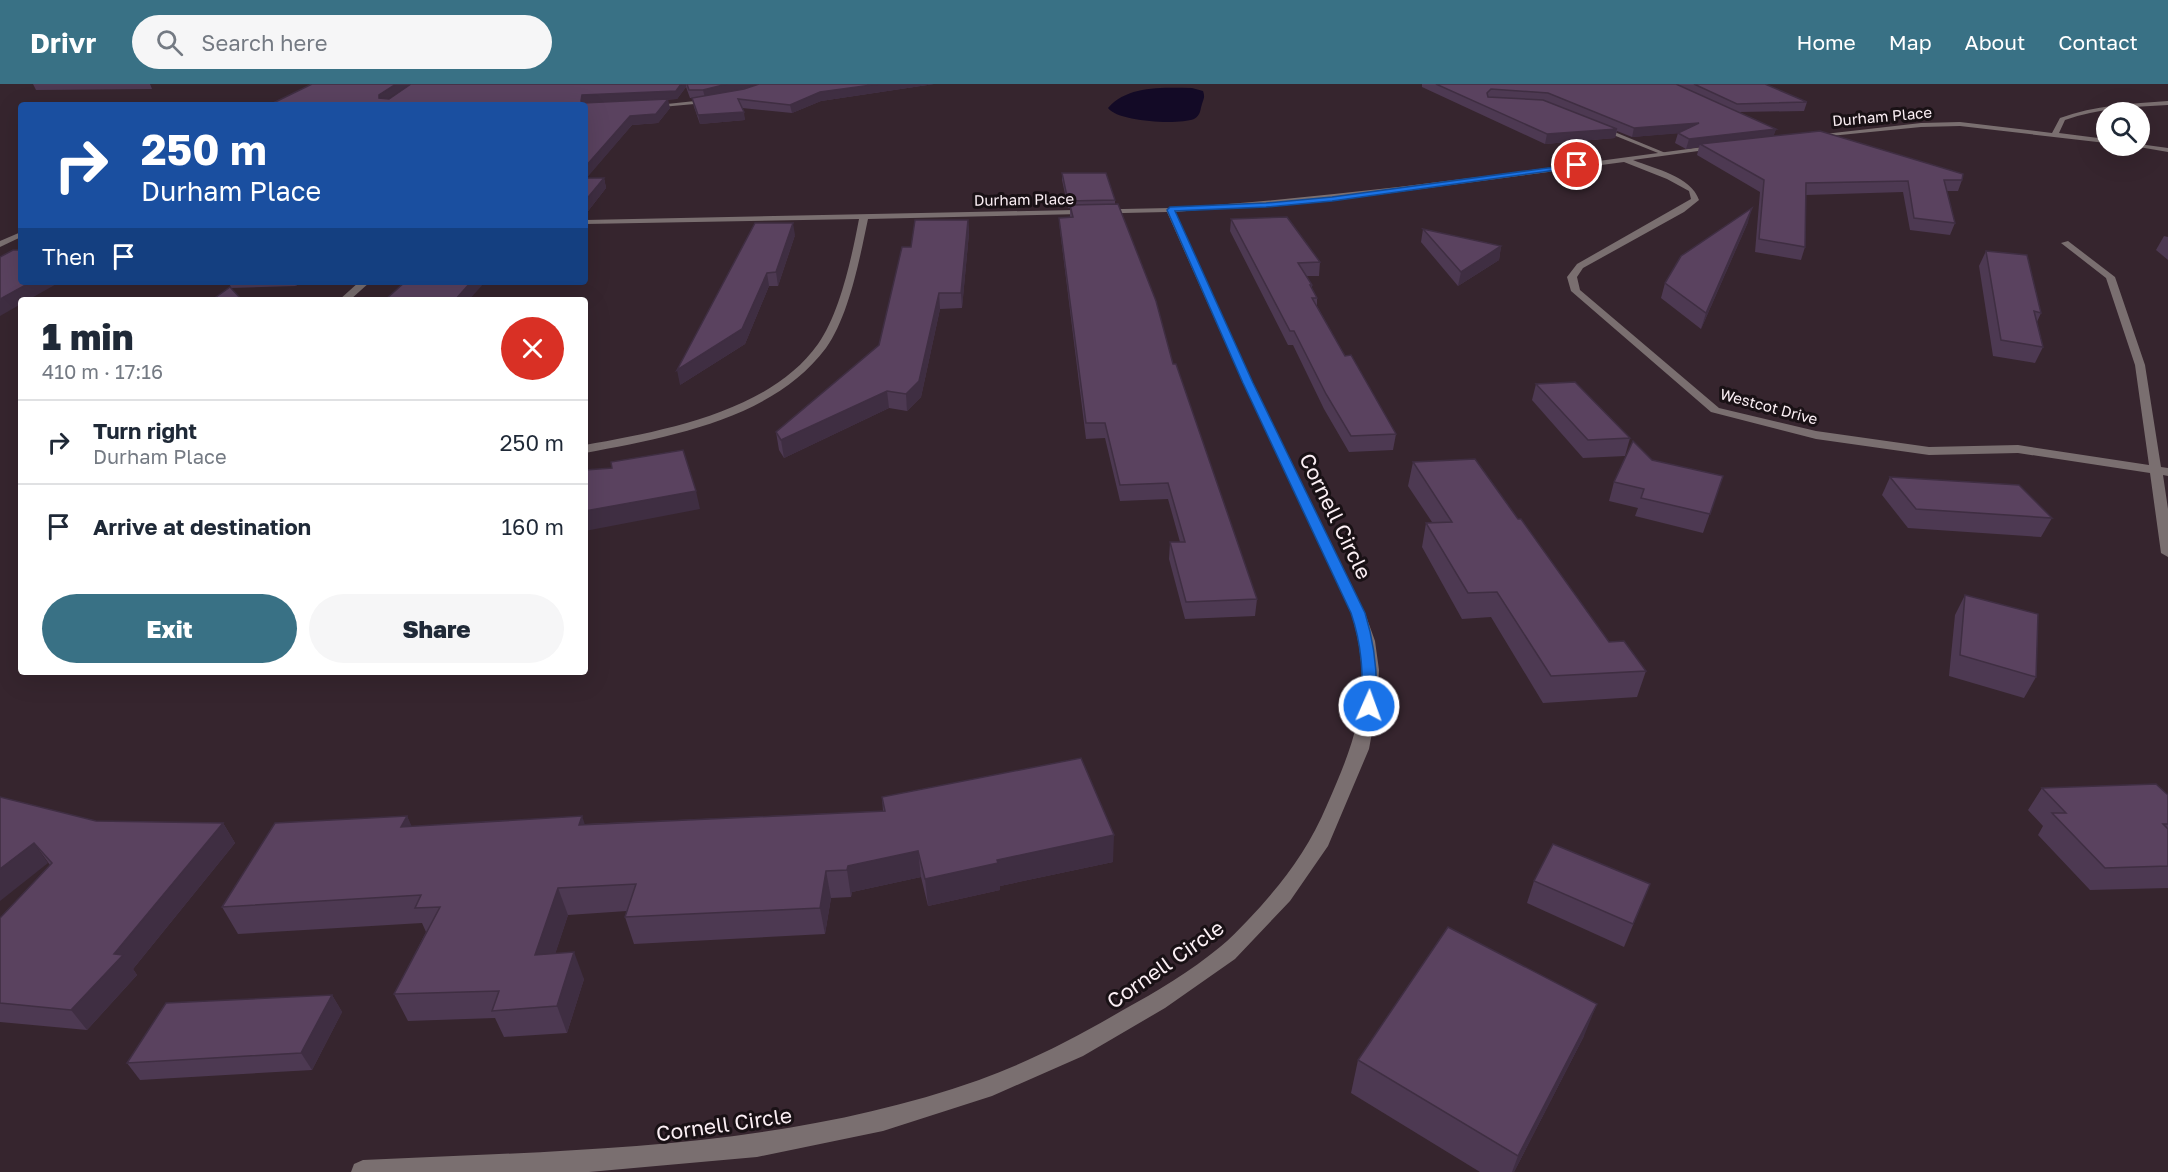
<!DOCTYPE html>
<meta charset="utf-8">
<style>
:root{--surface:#fff;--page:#f6f6f7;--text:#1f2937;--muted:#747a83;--line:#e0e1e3;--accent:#397185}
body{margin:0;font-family:"Golos Text",sans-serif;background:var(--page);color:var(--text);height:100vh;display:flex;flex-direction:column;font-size:22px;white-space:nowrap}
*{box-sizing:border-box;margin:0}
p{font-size:20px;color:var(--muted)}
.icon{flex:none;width:33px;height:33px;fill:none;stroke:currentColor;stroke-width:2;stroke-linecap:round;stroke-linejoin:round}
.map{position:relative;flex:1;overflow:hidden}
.panel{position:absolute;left:18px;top:213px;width:570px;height:378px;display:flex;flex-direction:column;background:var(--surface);border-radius:6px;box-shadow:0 6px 24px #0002}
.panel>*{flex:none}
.hud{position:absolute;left:18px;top:18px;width:570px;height:183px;border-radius:6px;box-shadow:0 6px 24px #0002;background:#1a4fa0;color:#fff;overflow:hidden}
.fabs{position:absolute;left:2096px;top:18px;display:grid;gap:12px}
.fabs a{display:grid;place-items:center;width:54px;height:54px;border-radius:50%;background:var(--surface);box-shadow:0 6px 24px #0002;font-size:30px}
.pin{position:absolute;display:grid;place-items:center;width:51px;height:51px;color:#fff;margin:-26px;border:3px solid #fff;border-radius:50%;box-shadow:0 2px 6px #0007}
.me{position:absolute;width:66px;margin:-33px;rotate:2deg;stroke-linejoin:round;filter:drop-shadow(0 0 4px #0008)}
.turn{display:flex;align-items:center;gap:21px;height:126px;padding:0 24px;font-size:27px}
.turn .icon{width:78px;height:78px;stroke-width:2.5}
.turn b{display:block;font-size:42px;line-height:51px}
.then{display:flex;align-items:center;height:57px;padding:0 24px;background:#0003;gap:12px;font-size:22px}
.round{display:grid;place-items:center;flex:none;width:63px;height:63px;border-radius:32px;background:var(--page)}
.overview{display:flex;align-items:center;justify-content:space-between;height:102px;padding:0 24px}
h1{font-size:36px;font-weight:800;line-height:45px}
.primary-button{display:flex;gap:12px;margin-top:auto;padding:12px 24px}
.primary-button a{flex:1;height:69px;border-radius:36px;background:var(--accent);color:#fff;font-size:24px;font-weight:800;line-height:69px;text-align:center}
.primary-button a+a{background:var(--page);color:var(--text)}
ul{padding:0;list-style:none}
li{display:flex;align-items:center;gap:18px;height:84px;padding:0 24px;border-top:2px solid var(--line)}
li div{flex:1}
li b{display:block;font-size:22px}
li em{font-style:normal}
header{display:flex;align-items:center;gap:36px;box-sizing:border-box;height:84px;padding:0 30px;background:var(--accent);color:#fff}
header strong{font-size:28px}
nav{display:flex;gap:33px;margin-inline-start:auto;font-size:21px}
.search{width:420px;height:54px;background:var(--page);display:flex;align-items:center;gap:15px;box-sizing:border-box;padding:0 21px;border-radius:33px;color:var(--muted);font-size:22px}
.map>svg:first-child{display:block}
.water{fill:#130a26}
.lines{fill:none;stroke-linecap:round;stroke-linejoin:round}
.service{fill:#7a6f70;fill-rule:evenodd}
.minor{fill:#7a6f70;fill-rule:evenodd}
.wall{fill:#4d3952}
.shaded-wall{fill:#3f2e42}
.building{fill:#5a425f;stroke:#3f2e42;stroke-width:1.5}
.route{fill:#1a73e8;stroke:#114b97;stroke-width:1.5}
.labels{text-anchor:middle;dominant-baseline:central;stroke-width:6;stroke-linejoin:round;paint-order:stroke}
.far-street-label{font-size:15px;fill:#fbeff4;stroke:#191115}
.near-street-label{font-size:21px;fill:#fbeff4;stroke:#191115}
</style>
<header>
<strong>Drivr</strong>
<div class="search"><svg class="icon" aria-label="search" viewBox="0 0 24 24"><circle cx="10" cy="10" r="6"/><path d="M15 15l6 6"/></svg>Search here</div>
<nav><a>Home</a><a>Map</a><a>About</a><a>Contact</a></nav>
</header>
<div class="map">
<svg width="2168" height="1088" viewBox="0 0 2168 1088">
<rect width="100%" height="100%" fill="#36252e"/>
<path class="water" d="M1192,4L1203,7C1205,13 1204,14 1202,20C1200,26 1201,31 1194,35C1178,41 1118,38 1108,24C1128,1 1164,4 1192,4Z"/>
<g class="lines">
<polygon class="service" points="1596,42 1600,42 1668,70 1663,71 1596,44"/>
<g class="minor">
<polygon points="714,15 716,18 651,24 648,22"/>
<path d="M2168,17V21C2133,23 2098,24 2065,36L2059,49L2106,55V59L1960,42L1921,43L1810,54L1807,52L1921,39L1960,38L2052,49L2060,34C2095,21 2131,20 2168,17Z"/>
<polygon points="2139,60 2168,64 2168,68 2133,62"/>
<path d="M1718,61L1720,64L1633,76C1655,85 1691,92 1699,116L1684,128L1583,184L1577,193L1580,206L1719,324L1816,347L1929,363L2018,361L2149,381L2135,281L2106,194L2061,159L2068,157L2115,193L2145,281L2161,383L2168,384V392L2163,391L2168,425V473L2161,469L2150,389L2018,369L1929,371L1816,355L1711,328L1571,207L1567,193L1577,180L1691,115L1689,107L1667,95L1624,78L1376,111L1175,128L1253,299L1365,529L1375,557L1379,586L1377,622L1369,665L1328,762L1290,817L1235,875L1165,924L1083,972L992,1012L883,1047L757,1073L589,1088H351L354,1080L363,1076C570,1066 781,1066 979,996C1029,978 1077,953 1123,926C1156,908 1191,887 1220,863C1230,855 1239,845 1248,836C1282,800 1308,766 1327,721C1358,651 1374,605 1351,529L1243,299L1167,128L868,135C860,173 849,232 826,264C772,336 668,353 585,369V361C662,347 770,328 818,260C840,229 852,172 859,135L585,140V136L1170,124C1354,113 1535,85 1718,61Z"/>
<polygon points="21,148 21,153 0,163 0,157"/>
<polygon points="359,198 370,198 350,216 339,216"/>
</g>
</g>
<g class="wall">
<polygon points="33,0 150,0 152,5 36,6"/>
<polygon points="411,0 934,0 821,17 792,29 742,24 745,36 700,40 694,23 692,14 693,14 690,14 686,3 677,15 662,16 670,24 658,39 632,41 586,94 604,94 606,104 585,131 585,21"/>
<polygon points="1422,0 1765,0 1807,18 1804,27 1739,28 1776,45 1773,52 1962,96 1958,107 1947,107 1955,139 1950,151 1910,146 1903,108 1806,111 1805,163 1801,176 1755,168 1760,108 1697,71 1699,63 1686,65 1675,59 1678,49 1632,53 1617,47 1615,54 1545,60 1422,3"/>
<polygon points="1062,89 1115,116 1115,120 1257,515 1255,532 1185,535 1169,475 1170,458 1180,458 1168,415 1120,417 1105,354 1086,355 1060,146 1059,134 1070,133 1070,124 1068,124 1062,96"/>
<polygon points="1231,135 1320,178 1319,192 1306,192 1312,201 1312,204 1317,214 1317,222 1345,272 1396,350 1393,366 1349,368 1324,325 1293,261 1288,261 1230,147"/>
<polygon points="968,136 969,149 962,224 940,225 921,313 907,327 889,324 784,374 779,366 776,348 879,261 911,163"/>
<polygon points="1748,138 1701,245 1661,214 1665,199"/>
<polygon points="1423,145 1501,162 1499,176 1458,202 1421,158"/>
<polygon points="795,151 778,202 769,202 745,260 680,301"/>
<polygon points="2164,152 2168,153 2168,176 2156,166"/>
<polygon points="1986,167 2041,229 2037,238 2043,263 2035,279 1993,272 1979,182"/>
<polygon points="229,198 301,198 296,202 231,204"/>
<polygon points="1536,300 1630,354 1625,372 1583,374 1532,316"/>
<polygon points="1652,376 1723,392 1703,449 1635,432 1638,424 1609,417 1614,398"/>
<polygon points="1413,378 1518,435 1609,558 1646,587 1637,613 1543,619 1491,533 1462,535 1422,463 1426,439 1432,438 1408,402"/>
<polygon points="1890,393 2052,434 2041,453 1908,444 1882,411"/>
<polygon points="1965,511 2036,593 2024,614 1949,592 1955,531"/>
<polygon points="2042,704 2168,711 2168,804 2090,806 2038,751 2043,742 2028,726"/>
<polygon points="0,713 96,737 223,739 235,759 133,885 137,891 87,946 0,938 0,834 50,781"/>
<polygon points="882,713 1113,778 1000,802 1000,806 928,822 921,793 852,808 851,813 831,814 825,850 634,860 625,833 627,827 568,831 555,870 584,895 567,949 504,953 495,934 408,937 394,910 426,848 422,839 238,850 222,823 407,732 411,742 585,740 883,727"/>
<polygon points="1534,797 1650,800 1624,863 1527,819"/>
<polygon points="332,911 342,928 312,986 140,996 127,979"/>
<polygon points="1584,952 1514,1088 1480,1088 1351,1009 1358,976"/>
</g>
<g class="shaded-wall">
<polygon points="396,0 411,0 382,19 379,14 379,11"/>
<polygon points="681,0 686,0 686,3 677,15 583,19 581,17 582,11"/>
<polygon points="727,0 762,0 705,14 703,6"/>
<polygon points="879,0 934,0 821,17 792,29 790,21 820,8"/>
<polygon points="668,15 670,24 658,39 632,41 585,96 585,83 630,32"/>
<polygon points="744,28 745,36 700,40 698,31"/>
<polygon points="1699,39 1696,48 1632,53 1634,44"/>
<polygon points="1617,45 1615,54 1545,60 1547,50"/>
<polygon points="1776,45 1773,54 1700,60 1699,63 1686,65 1689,55"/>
<polygon points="604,94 606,104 585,131 585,117"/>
<polygon points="1752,124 1748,138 1701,245 1706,229"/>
<polygon points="968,136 969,149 962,224 961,209"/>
<polygon points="793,139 795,151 778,202 776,188"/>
<polygon points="1501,162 1499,176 1458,202 1461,188"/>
<polygon points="767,189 769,202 745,260 680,301 677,286"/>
<polygon points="31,198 60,198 28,216 21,216 21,220 0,232 0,215"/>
<polygon points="294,198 301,198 296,202"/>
<polygon points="471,198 485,198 469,216 455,216"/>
<polygon points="939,209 940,225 921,313 907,327 906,310"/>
<polygon points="887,307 889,324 784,374 781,356"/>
<polygon points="696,407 700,425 585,447 585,427"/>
<polygon points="407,732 419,758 401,743"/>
<polygon points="582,732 591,758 579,741"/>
<polygon points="223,739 235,759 133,885 137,891 87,946 71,926 114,870"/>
<polygon points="1114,751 1113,778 1000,802 1000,806 928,822 925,795 997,776"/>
<polygon points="34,759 48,779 0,817 0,785"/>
<polygon points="918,767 921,793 852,808 851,813 847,786 848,782"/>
<polygon points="826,787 831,814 825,850 820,824"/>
<polygon points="558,804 568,831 546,898 535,871"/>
<polygon points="574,868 584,895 567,949 557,922"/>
<polygon points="332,911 342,928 312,986 301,969"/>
<polygon points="1597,920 1584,952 1514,1088 1512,1088 1518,1072"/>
</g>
<g class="building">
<polygon points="312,0 396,0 379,11 379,14 389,15 411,0 681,0 676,7 582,11 581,17 583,19 668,15 656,30 630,32 585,83 585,21 269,21"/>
<polygon points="687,0 727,0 703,6 689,6"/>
<polygon points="759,0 879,0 820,8 790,21 738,15 744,28 698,31 692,14 744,5"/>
<polygon points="1436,0 1676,0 1776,45 1689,55 1678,49 1699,39 1634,44 1548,9 1491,5 1487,9 1488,13 1543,16 1617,45 1547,50"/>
<polygon points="1694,0 1765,0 1807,18 1737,20"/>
<polygon points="1820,47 1963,90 1962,96 1944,96 1955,139 1914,134 1908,97 1806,99 1805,163 1759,155 1764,96 1700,60"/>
<polygon points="1062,89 1106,89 1115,116 1068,117"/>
<polygon points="585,94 604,94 585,117"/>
<polygon points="1118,120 1156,217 1173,280 1176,280 1257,515 1186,518 1170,458 1185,458 1168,399 1120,401 1105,339 1086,339 1059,134 1073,133 1070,121"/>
<polygon points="1752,124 1706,229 1665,199 1681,172"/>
<polygon points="1287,133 1320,178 1298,179 1312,201 1310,201 1317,214 1312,214 1345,272 1351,271 1396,350 1351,352 1326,310 1294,247 1290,247 1231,135"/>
<polygon points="915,136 968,136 961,209 939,209 919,297 906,310 887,307 781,356 776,348 879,261 902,163 911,163"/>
<polygon points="755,139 793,139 776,188 767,189 742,245 677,286"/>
<polygon points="1423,145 1501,162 1461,188"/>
<polygon points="13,166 21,166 21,198 31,198 0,215 0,173"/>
<polygon points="1986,167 2027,171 2041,229 2034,227 2043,263 2001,256"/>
<polygon points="405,198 471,198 455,216 385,216"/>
<polygon points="230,203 241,215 240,216 212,216"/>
<polygon points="1575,298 1630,354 1588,356 1536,300"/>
<polygon points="1633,357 1652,376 1723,392 1710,430 1641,414 1644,405 1614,398"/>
<polygon points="683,366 696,407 585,427 585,386 612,384 611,378"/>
<polygon points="1475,375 1518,435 1521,435 1609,558 1624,557 1646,587 1551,592 1497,508 1468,509 1426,439 1452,438 1413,378"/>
<polygon points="1890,393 2019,401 2052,434 1916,425"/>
<polygon points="1965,511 2038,530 2036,593 1960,571"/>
<polygon points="1081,674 1114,751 997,776 998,779 925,795 918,767 848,782 847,786 826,787 820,824 625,833 636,800 558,804 535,871 574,868 557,922 492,927 499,907 394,910 440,823 415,824 421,811 222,823 275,739 407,732 401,743 582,732 579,741 885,727 882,713"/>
<polygon points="2156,700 2168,711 2168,740 2163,740 2168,745 2168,782 2105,784 2052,729 2066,729 2042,704"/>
<polygon points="0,713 96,737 223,739 114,870 123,871 71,926 0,919 0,834 52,779 34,759 0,785"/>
<polygon points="1553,760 1650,800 1633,840 1534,797"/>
<polygon points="1448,843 1597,920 1518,1072 1358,976"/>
<polygon points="332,911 301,969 127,979 166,919"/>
</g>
<path class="route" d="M1577,80L1579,83L1332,117L1266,123L1175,127L1253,299L1365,529C1375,561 1378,589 1376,622L1374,626H1364L1362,622C1363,589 1362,561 1351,529L1243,299L1167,126L1170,123L1266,119L1332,113Z"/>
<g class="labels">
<g class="far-street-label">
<text transform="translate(1882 32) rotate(-5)">Durham Place</text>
<text transform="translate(1024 115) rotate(-1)">Durham Place</text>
<text transform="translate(1769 322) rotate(15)">Westcot Drive</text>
</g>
<g class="near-street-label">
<text transform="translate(1336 432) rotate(64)">Cornell Circle</text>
<text transform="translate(1165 880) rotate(-35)">Cornell Circle</text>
<text transform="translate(724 1040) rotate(-8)">Cornell Circle</text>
</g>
</g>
</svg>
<div class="fabs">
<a><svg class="icon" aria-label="search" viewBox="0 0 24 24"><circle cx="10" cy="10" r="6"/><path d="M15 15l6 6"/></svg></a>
</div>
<div class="pin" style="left:1577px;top:81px;background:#d93025"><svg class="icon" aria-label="arrive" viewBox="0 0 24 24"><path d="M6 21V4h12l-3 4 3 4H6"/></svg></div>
<svg class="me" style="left:1369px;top:622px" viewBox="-20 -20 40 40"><circle r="17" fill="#1a73e8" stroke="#fff" stroke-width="3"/><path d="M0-11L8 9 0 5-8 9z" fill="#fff"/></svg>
<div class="hud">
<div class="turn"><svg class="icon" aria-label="right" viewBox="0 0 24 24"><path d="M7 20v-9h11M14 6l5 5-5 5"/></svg><div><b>250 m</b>Durham Place</div></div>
<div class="then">Then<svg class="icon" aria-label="arrive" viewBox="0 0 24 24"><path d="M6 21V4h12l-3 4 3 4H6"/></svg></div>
</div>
<section class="panel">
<div class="overview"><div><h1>1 min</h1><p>410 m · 17:16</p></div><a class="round" style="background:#d93025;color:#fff"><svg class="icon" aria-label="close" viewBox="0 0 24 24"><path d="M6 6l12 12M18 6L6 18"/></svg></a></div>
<ul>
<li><svg class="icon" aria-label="right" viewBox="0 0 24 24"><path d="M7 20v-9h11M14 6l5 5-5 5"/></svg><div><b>Turn right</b><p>Durham Place</p></div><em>250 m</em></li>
<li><svg class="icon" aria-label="arrive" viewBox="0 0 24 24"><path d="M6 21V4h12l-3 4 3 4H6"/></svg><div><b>Arrive at destination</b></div><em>160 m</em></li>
</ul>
<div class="primary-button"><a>Exit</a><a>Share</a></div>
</section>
</div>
